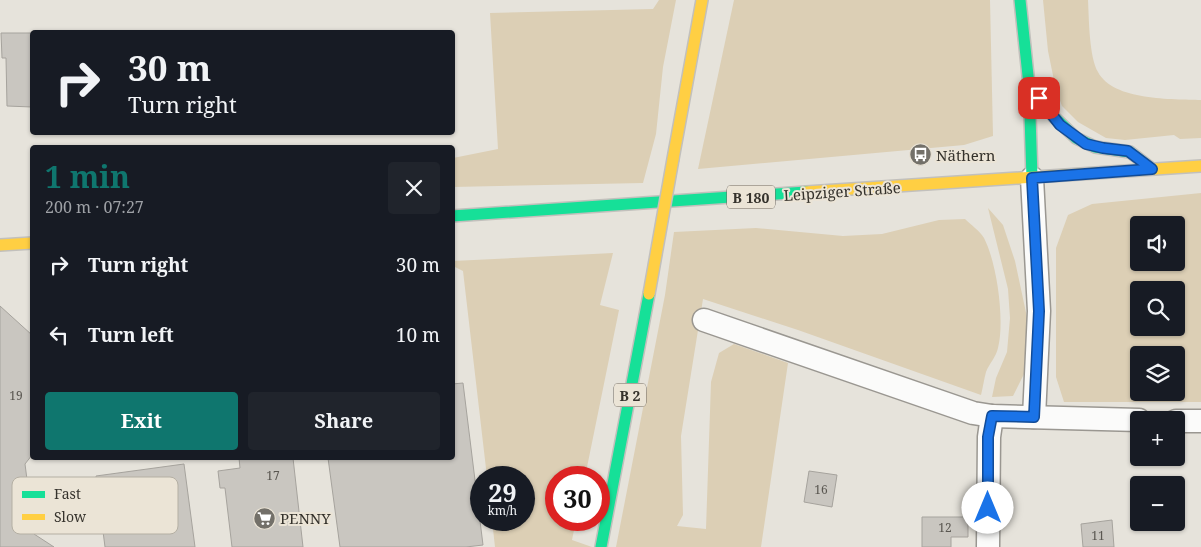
<!DOCTYPE html>
<meta charset="utf-8">
<style>
:root{--surface:#171b24;--page:#20242c;--text:#f1f3f6;--muted:#9ea1a6;--accent:#0f766e}
body{margin:0;font-family:"Noto Serif",serif;background:var(--page);color:var(--text);height:100vh;display:flex;flex-direction:column;font-size:19px;white-space:nowrap}
*{box-sizing:border-box;margin:0}
p{font-size:16px;color:var(--muted)}
.icon{flex:none;width:28px;height:28px;fill:none;stroke:currentColor;stroke-width:2;stroke-linecap:round;stroke-linejoin:round}
.map{position:relative;flex:1;overflow:hidden}
.sheet{position:absolute;left:30px;top:145px;width:425px;height:315px;display:flex;flex-direction:column;background:var(--surface);border-radius:5px;box-shadow:0 1px 4px #0004}
.sheet>*{flex:none}
.hud{position:absolute;left:30px;top:30px;width:425px;height:105px;border-radius:5px;box-shadow:0 1px 4px #0004;background:#171b24;color:var(--text);overflow:hidden}
.fabs{position:absolute;left:1130px;top:216px;display:grid;gap:10px}
.fabs a{display:grid;place-items:center;width:55px;height:55px;border-radius:5px;background:var(--surface);box-shadow:0 1px 4px #0004;font-size:25px}
.speed{position:absolute;left:470px;top:466px;display:flex;gap:10px;font-size:25px;font-weight:700;text-align:center}
.speed>*{display:grid;place-content:center;width:65px;height:65px;border-radius:50%;background:var(--surface);box-shadow:0 1px 4px #0004;line-height:1}
.speed small{font-size:12px;font-weight:400}
.speed .limit{border:8px solid #d22;background:#fff;color:#111}
.pin{position:absolute;display:grid;place-items:center;width:42px;height:42px;color:#fff;margin:-21px;border-radius:10px;box-shadow:0 2px 8px #0006}
.me{position:absolute;width:55px;margin:-28px;rotate:0deg;stroke-linejoin:round;filter:drop-shadow(0 0 4px #0008)}
.turn{display:flex;align-items:center;gap:18px;height:105px;padding:0 15px;font-size:22px}
.turn .icon{width:65px;height:65px;stroke-width:2.5}
.turn b{display:block;font-size:35px;line-height:42px}
.round{display:grid;place-items:center;flex:none;width:52px;height:52px;border-radius:5px;background:var(--page)}
.summary{display:flex;align-items:center;justify-content:space-between;height:85px;padding:0 15px}
h1{font-size:30px;font-weight:700;line-height:38px;color:var(--accent)}
.action{display:flex;gap:10px;margin-top:auto;padding:10px 15px}
.action a{flex:1;height:58px;border-radius:5px;background:var(--accent);color:#fff;font-size:20px;font-weight:700;line-height:58px;text-align:center}
.action a+a{background:var(--page);color:var(--text)}
ul{padding:0;list-style:none}
li{display:flex;align-items:center;gap:15px;height:70px;padding:0 15px}
li div{flex:1}
li b{display:block;font-size:19px}
li em{font-style:normal}
.map>svg:first-child{display:block}
.green{fill:#dccfb5;fill-rule:evenodd}
.building{fill:#c9c6c0;stroke:#a6a39d}
.lines{fill:none;stroke-linecap:round;stroke-linejoin:round}
.street-casing{stroke:#9a9791;stroke-width:25}
.fast-casing{stroke:#c2c0bc;stroke-width:14}
.slow-casing{stroke:#c2c0bc;stroke-width:14}
.street{stroke:#fbfbfa;stroke-width:22}
.fast{stroke:#16e098;stroke-width:11}
.slow{stroke:#ffcf43;stroke-width:11}
.slow-bridge-casing{stroke:#c2c0bc;stroke-width:14;stroke-linecap:butt}
.slow-bridge{stroke:#ffcf43;stroke-width:11}
.route-casing{stroke:#114b97;stroke-width:12}
.route{stroke:#1a73e8;stroke-width:9}
.labels{text-anchor:middle;dominant-baseline:central;stroke-width:4;stroke-linejoin:round;paint-order:stroke}
.number-label{font-size:12px;fill:#5a5751}
.shield{fill:#ebe4d6;stroke:#6c675f;stroke-width:1}
.shield-label{font-size:14px;font-weight:bold;fill:#35322c}
.poi-label{font-size:15px;fill:#35322c;stroke:#ebe4d6;text-anchor:start}
.street-label{font-size:15px;fill:#35322c;stroke:#ebe4d6}
.key{fill:#ebe4d6;stroke:#b4afa3;stroke-width:1}
.key-label{font-size:14px;fill:#35322c}
</style>
<div class="map">
<svg width="1201" height="547" viewBox="0 0 1201 547">
<rect width="100%" height="100%" fill="#e6e3db"/>
<g class="green">
<polygon points="659,0 676,0 663,67 656,134 643,183 453,187 453,158 498,149 490,13 653,9"/>
<polygon points="734,0 990,0 993,136 964,145 698,169"/>
<path d="M1043,0H1088C1089,18 1089,57 1098,72C1113,101 1173,99 1201,100V138L1180,139L1174,135L1125,140L1106,138L1078,122L1062,106L1056,90L1048,51Z"/>
<path d="M1201,193V402H1064L1056,377V248L1068,215L1092,204ZM1139,225H1176V262H1139ZM1139,290H1176V328H1139ZM1139,355H1176V392H1139Z"/>
<polygon points="988,208 1003,225 1015,261 1028,322 1026,370 1013,396 992,397 996,378 1007,352 1010,318 1008,289"/>
<path d="M965,219C971,225 980,231 984,238C997,263 1005,321 998,348C996,357 989,364 986,372C984,379 983,387 981,395L798,330L703,299L681,436L683,515L677,526L706,529L711,382L719,353L734,344L788,363L761,547H616L665,295L674,232L756,228L843,236L882,234L939,220Z"/>
<polygon points="613,253 600,305 619,310 585,477 556,478 556,520 576,520 572,540 592,547 495,547 492,520 524,520 524,478 487,477 463,271 453,266 453,261"/>
</g>
<g class="building">
<polygon points="1,33 32,33 32,107 7,106 6,58 2,58"/>
<polygon points="0,306 32,335 32,455 25,464 34,534 54,547 0,547"/>
<polygon points="463,383 483,545 466,547 340,547 328,458 452,458 452,384"/>
<polygon points="239,458 293,458 303,547 232,547 225,488 220,488 218,471 240,468"/>
<polygon points="184,464 195,547 105,547 96,476"/>
<polygon points="809,471 837,475 832,507 804,502"/>
<polygon points="922,517 968,517 968,537 951,537 951,547 922,547"/>
<polygon points="1112,520 1114,547 1083,547 1081,524"/>
</g>
<g class="lines">
<defs>
<g id="street">
<polyline points="1032,178 1039,311 1034,417"/>
<polyline points="704,320 973,413 992,416 1139,420"/>
<polyline points="1176,421 1201,421"/>
<polyline points="988,547 989,437 992,416"/>
</g>
<g id="fast">
<polyline points="1020,0 1029,85 1032,178"/>
<polyline points="1029,85 1054,117 1076,138 1095,147 1130,152 1152,169"/>
<polyline points="452,216 806,192"/>
<polyline points="601,547 649,294"/>
</g>
<g id="slow">
<polyline points="673,159 702,0"/>
<polyline points="806,192 1201,166"/>
<polyline points="0,245 32,243"/>
</g>
</defs>
<use href="#street" class="street-casing"/>
<use href="#fast" class="fast-casing"/>
<use href="#slow" class="slow-casing"/>
<use href="#street" class="street"/>
<use href="#fast" class="fast"/>
<use href="#slow" class="slow"/>
<defs>
<polyline id="slow-bridge" points="649,294 673,159"/>
</defs>
<use href="#slow-bridge" class="slow-bridge-casing"/>
<use href="#slow-bridge" class="slow-bridge"/>
</g>
<g class="lines">
<defs>
<polyline id="route" points="988,508 988,437 992,416 1034,417 1039,311 1032,178 1152,169 1128,151 1103,148 1086,144 1060,125 1039,98"/>
</defs>
<use href="#route" class="route-casing"/>
<use href="#route" class="route"/>
</g>
<defs>
<symbol id="bus-disc" viewBox="-11 -11 22 22"><circle r="9.5" fill="#737069" stroke="#ebe4d6"/><path d="M-5-6H5V4H4V6H2V4H-2V6H-4V4H-5ZM-3.5-4V0h7V-4ZM-3.5 1.2v1.5H-2V1.2ZM2 1.2v1.5H3.5V1.2Z" fill="#fff"/></symbol>
<symbol id="supermarket-disc" viewBox="-11 -11 22 22"><circle r="9.5" fill="#737069" stroke="#ebe4d6"/><path d="M-6-5.5h2.5l.6 2H6L4.5 2H-2.5L-4.4-4H-6ZM-1.5 3.2a1.3 1.3 0 1 0 .1 0ZM3 3.2a1.3 1.3 0 1 0 .1 0Z" fill="#fff"/></symbol>
</defs>
<g fill-rule="evenodd">
<use href="#bus-disc" x="908" y="142" width="25" height="25"/>
<use href="#supermarket-disc" x="252" y="506" width="25" height="25"/>
</g>
<g class="labels">
<g class="number-label">
<text x="16" y="395">19</text>
<text x="273" y="475">17</text>
<text x="821" y="489">16</text>
<text x="945" y="527">12</text>
<text x="1098" y="535">11</text>
</g>
<g class="shield">
<rect x="727" y="185.5" width="48" height="23" rx="4"/>
<rect x="614" y="383.5" width="32" height="23" rx="4"/>
</g>
<g class="shield-label">
<text x="751" y="197">B 180</text>
<text x="630" y="395">B 2</text>
</g>
<g class="poi-label">
<text x="936" y="155">Näthern</text>
<text x="280" y="518">PENNY</text>
</g>
<g class="street-label">
<text transform="translate(842 191) rotate(-4)">Leipziger Straße</text>
</g>
</g>
<rect x="12" y="477" width="166" height="57" rx="8" class="key"/>
<rect x="22" y="491" width="23" height="7" fill="#16e098"/>
<rect x="22" y="514" width="23" height="6" fill="#ffcf43"/>
<g class="key-label">
<text x="54" y="499">Fast</text>
<text x="54" y="522">Slow</text>
</g>
</svg>
<div class="fabs">
<a><svg class="icon" aria-label="sound" viewBox="0 0 24 24"><path d="M4 9h4l5-4v14l-5-4H4zM17 9q2 3 0 6"/></svg></a>
<a><svg class="icon" aria-label="search" viewBox="0 0 24 24"><circle cx="10" cy="10" r="6"/><path d="M15 15l6 6"/></svg></a>
<a><svg class="icon" aria-label="layers" viewBox="0 0 24 24"><path d="M12 4l9 5-9 5-9-5zM3 14l9 5 9-5"/></svg></a>
<a>+</a>
<a>−</a>
</div>
<div class="speed"><div>29<small>km/h</small></div><div class="limit">30</div></div>
<div class="pin" style="left:1039px;top:98px;background:#d93025"><svg class="icon" aria-label="arrive" viewBox="0 0 24 24"><path d="M6 21V4h12l-3 4 3 4H6"/></svg></div>
<svg class="me" style="left:988px;top:508px" viewBox="-20 -20 40 40"><circle r="19" fill="#fff"/><path d="M0-13L10 11 0 6-10 11z" fill="#1a73e8"/></svg>
<div class="hud">
<div class="turn"><svg class="icon" aria-label="right" viewBox="0 0 24 24"><path d="M7 20v-9h11M14 6l5 5-5 5"/></svg><div><b>30 m</b>Turn right</div></div>
</div>
<section class="sheet">
<div class="summary"><div><h1>1 min</h1><p>200 m · 07:27</p></div><a class="round"><svg class="icon" aria-label="close" viewBox="0 0 24 24"><path d="M6 6l12 12M18 6L6 18"/></svg></a></div>
<ul>
<li><svg class="icon" aria-label="right" viewBox="0 0 24 24"><path d="M7 20v-9h11M14 6l5 5-5 5"/></svg><div><b>Turn right</b></div><em>30 m</em></li>
<li><svg class="icon" aria-label="left" viewBox="0 0 24 24"><path d="M17 20v-9H6M10 6l-5 5 5 5"/></svg><div><b>Turn left</b></div><em>10 m</em></li>
</ul>
<div class="action"><a>Exit</a><a>Share</a></div>
</section>
</div>
